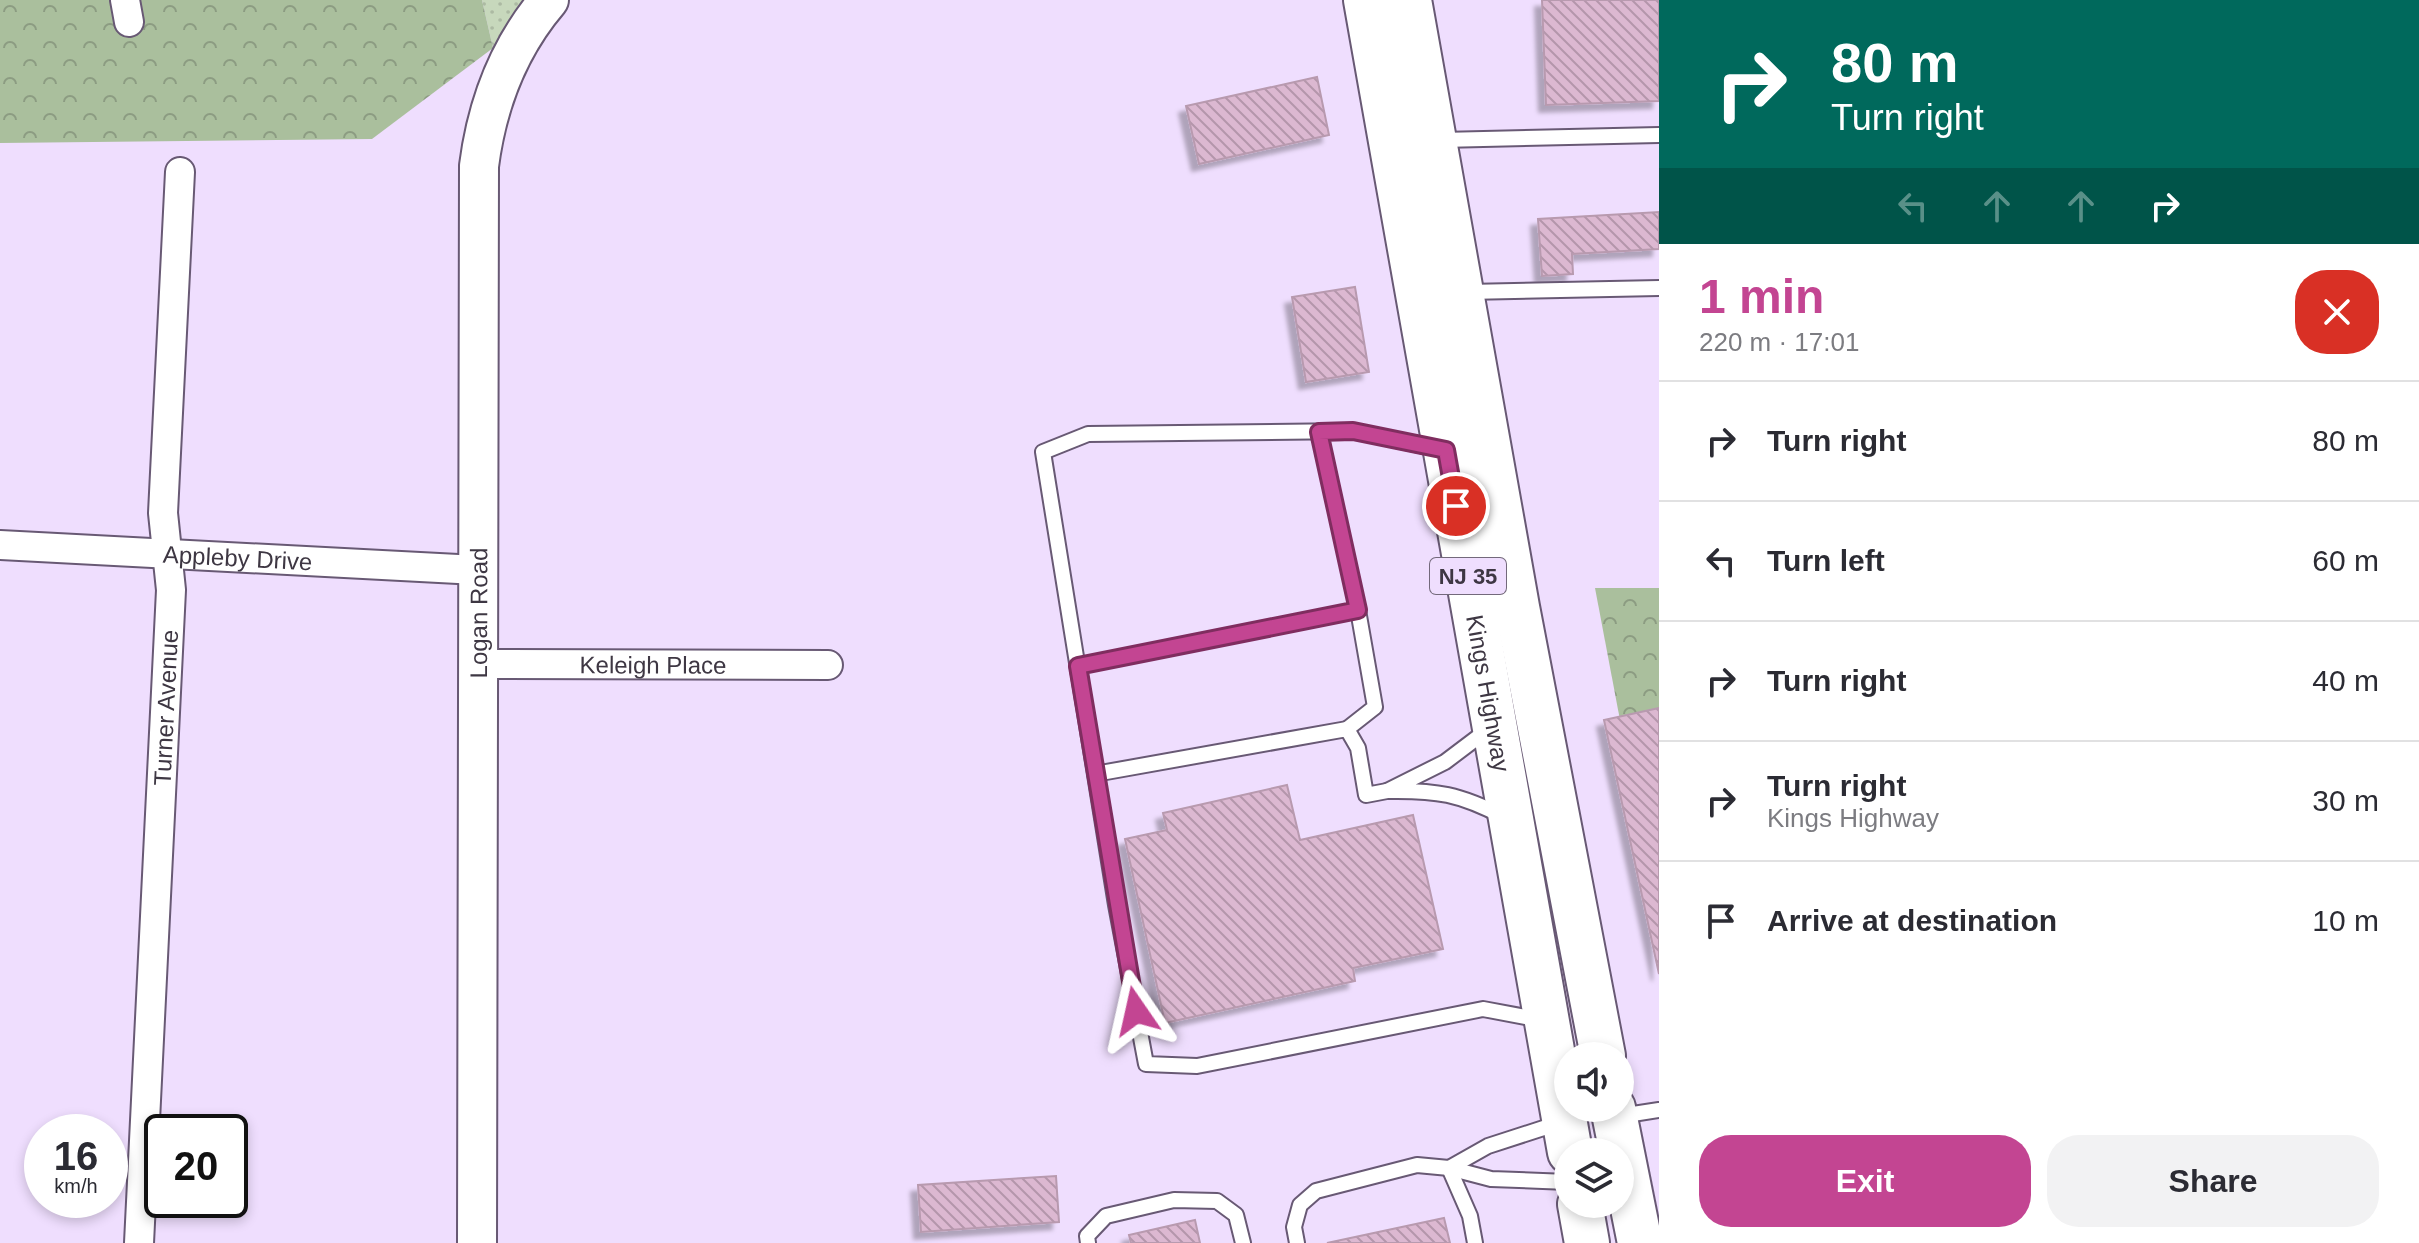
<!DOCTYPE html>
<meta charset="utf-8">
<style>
:root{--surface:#fff;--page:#f2f2f3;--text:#2b2b33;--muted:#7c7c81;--line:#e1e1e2;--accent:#c34592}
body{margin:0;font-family:Helvetica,sans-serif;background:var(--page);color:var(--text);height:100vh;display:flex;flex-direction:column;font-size:30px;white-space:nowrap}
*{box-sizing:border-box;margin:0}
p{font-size:26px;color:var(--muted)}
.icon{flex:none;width:44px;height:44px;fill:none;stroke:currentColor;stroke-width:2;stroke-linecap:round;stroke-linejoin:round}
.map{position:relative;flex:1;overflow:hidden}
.drawer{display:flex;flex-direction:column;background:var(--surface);width:760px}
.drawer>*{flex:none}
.banner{background:#00695c;color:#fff;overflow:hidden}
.buttons{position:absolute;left:1554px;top:1042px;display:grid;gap:16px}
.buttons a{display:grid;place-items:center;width:80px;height:80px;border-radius:50%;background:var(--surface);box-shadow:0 4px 12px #0003;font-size:40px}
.speed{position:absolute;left:24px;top:1114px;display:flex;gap:16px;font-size:40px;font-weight:700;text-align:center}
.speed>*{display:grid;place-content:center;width:104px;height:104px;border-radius:50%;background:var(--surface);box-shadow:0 4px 12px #0003;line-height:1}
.speed small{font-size:20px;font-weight:400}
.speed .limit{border:4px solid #111;border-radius:12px;background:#fff;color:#111}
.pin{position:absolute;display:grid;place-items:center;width:68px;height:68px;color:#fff;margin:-34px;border:4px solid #fff;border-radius:50%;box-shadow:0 2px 8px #0007}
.me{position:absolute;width:88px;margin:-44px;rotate:349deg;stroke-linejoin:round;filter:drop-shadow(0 0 6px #0008)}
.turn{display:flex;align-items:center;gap:28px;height:168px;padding:0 40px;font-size:36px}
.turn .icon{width:104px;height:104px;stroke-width:2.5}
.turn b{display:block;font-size:56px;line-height:68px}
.lanes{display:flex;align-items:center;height:76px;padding:0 40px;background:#0003;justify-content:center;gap:40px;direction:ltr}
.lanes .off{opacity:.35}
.round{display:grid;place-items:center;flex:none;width:84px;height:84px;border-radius:32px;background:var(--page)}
.headline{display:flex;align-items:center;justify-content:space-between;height:136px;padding:0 40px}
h1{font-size:48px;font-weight:800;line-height:60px;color:var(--accent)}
.cta{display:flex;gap:16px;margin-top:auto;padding:16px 40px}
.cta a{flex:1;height:92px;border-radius:32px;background:var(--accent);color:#fff;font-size:32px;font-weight:800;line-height:92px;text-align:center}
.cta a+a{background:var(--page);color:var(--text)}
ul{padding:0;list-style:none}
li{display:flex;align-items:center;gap:24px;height:120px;padding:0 40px;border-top:2px solid var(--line)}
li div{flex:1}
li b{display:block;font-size:30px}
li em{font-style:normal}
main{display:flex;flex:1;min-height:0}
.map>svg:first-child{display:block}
.grass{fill:url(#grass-dots)}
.forest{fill:url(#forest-crowns)}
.building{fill:url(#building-back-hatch);stroke:#b89aaf;stroke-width:2;filter:url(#shadow)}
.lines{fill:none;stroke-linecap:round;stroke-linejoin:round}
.lane-casing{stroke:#685974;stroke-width:18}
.street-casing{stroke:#685974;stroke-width:32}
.secondary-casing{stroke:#685974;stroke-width:42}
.primary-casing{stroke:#685974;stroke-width:48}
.lane{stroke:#fff;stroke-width:14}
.street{stroke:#fff;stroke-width:28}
.secondary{stroke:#fff;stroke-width:38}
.primary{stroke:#fff;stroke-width:44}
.route-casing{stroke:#7f2d5f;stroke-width:20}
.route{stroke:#c34592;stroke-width:14}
.labels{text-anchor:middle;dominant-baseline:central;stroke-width:6;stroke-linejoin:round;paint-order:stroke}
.shield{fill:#efdefe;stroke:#73697b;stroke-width:2}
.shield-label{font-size:22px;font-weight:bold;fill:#3e3743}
.street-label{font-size:24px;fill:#3e3743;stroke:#efdefe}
</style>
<main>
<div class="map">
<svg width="1659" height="1243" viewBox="0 0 1659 1243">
<defs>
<pattern id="grass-dots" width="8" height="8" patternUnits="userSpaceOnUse" patternTransform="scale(2)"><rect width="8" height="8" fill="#c7d8bc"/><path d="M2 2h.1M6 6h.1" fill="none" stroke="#acbaa3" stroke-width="1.8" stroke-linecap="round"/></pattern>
<pattern id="forest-crowns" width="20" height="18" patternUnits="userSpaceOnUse" patternTransform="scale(2)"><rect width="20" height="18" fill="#aabf9d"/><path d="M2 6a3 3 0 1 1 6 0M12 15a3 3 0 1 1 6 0" fill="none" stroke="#8c9c82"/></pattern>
<pattern id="building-back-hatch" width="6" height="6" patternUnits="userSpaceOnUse" patternTransform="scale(2)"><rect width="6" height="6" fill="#dcb8d1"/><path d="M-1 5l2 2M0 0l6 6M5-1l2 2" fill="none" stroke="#b496ab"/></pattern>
<filter id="shadow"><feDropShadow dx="-7" dy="7" stdDeviation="2" flood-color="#0004"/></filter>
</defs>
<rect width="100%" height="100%" fill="#efdefe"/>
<polygon class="grass" points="482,0 532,0 493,48"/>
<g class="forest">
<polygon points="0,0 482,0 493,48 372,139 0,143"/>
<polygon points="1595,588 1659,588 1659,926"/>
</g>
<g class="building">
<polygon points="1542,0 1659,0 1659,101 1546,105"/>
<polygon points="1317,77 1329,135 1199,164 1186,106"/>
<polygon points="1659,212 1659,249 1572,254 1573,274 1542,276 1538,219"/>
<polygon points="1355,287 1369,372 1306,382 1292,297"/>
<polygon points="1659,708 1659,974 1604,720"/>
<polygon points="1287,785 1300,840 1413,815 1443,949 1353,968 1355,981 1165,1023 1125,839 1167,830 1163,813"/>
<polygon points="1056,1176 1059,1222 921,1232 918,1185"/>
<polygon points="1444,1218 1450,1243 1327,1243"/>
<polygon points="1195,1220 1200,1243 1131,1243 1129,1235"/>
</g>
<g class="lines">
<defs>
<g id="lane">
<polyline points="1441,140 1659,135"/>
<polyline points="1467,292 1659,288"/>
<polyline points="1319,432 1358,610"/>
<polyline points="1438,449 1353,431 1088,434 1043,452 1116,905 1146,1064 1197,1066 1483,1009 1542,1020"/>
<polyline points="1078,666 1358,610 1375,707 1347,729"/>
<path d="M1490,728L1445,762L1387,791C1437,790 1460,794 1504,817"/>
<polyline points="1095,774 1347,729 1358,748 1366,795 1387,791"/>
<polyline points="1620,1116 1659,1110"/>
<polyline points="1449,1168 1488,1146 1559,1123"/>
<polyline points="1449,1168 1470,1216 1475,1243"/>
<polyline points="1088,1243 1087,1236 1106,1216 1174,1200 1217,1201 1236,1215 1243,1243"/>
<polyline points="1297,1243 1294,1227 1300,1205 1316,1191 1417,1165 1449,1168 1491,1179 1568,1182"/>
</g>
<g id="street">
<polyline points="125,0 129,22"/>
<path id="s1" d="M0,545L477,570"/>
<path id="s2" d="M477,664L828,665"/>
<path id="s3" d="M139,1243L171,590L163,513L180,172"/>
</g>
<g id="secondary">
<path id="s4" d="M477,1243L479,166C487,104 508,48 549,0"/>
</g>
<g id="primary">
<path id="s5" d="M1366,0L1570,1152"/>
<polyline points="1409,0 1517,607 1603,1056"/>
<polyline points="1613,1108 1640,1243"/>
<polyline points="1580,1204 1587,1243"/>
</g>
</defs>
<use href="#lane" class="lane-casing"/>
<use href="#street" class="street-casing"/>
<use href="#secondary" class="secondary-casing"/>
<use href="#primary" class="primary-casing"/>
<use href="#lane" class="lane"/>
<use href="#street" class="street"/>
<use href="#secondary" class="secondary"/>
<use href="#primary" class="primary"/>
</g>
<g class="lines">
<defs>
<polyline id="route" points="1136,1011 1078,666 1358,610 1319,432 1353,431 1446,450 1456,506"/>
</defs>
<use href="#route" class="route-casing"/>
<use href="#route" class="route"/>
</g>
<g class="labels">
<rect class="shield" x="1430" y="558" width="76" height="36" rx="6"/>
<g class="shield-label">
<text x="1468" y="576">NJ 35</text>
</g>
<g class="street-label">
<text stroke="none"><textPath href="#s1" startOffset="238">Appleby Drive</textPath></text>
<text stroke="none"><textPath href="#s4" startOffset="630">Logan Road</textPath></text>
<text stroke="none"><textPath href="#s2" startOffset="176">Keleigh Place</textPath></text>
<text stroke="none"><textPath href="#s5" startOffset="704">Kings Highway</textPath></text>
<text stroke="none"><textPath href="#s3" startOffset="536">Turner Avenue</textPath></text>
</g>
</g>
</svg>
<div class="buttons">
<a><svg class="icon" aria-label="sound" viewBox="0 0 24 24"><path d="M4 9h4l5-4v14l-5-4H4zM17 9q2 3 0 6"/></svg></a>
<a><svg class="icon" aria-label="layers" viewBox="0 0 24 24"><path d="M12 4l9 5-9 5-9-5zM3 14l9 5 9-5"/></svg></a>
</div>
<div class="speed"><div>16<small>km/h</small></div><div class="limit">20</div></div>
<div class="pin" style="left:1456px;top:506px;background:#d93025"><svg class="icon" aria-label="arrive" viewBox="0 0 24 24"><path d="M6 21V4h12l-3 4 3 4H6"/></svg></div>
<svg class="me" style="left:1136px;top:1011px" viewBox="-20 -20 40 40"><path d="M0-17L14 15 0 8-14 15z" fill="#c34592" stroke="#fff" stroke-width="4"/></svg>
</div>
<section class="drawer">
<div class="banner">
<div class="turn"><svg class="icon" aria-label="right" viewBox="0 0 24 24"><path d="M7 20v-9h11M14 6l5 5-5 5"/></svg><div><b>80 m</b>Turn right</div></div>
<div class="lanes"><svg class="icon off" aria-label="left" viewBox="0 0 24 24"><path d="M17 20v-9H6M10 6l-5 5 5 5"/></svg><svg class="icon off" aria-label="ahead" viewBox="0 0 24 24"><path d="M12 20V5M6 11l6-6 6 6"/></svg><svg class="icon off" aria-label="ahead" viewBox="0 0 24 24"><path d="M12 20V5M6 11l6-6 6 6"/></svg><svg class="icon" aria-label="right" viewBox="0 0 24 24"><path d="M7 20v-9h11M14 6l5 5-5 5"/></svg></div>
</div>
<div class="headline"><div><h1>1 min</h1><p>220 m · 17:01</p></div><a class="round" style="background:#d93025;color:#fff"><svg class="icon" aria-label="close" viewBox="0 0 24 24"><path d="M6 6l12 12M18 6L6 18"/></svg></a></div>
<ul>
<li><svg class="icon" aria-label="right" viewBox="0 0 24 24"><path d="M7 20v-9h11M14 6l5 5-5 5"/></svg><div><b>Turn right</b></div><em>80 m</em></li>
<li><svg class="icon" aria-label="left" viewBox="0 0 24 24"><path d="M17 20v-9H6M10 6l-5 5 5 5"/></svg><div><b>Turn left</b></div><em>60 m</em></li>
<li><svg class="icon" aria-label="right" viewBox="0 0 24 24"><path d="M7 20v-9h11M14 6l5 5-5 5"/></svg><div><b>Turn right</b></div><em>40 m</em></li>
<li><svg class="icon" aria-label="right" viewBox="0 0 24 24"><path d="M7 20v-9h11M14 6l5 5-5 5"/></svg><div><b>Turn right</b><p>Kings Highway</p></div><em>30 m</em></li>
<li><svg class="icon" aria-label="arrive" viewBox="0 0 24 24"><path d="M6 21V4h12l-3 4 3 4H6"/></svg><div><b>Arrive at destination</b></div><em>10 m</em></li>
</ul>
<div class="cta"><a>Exit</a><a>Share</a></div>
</section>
</main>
